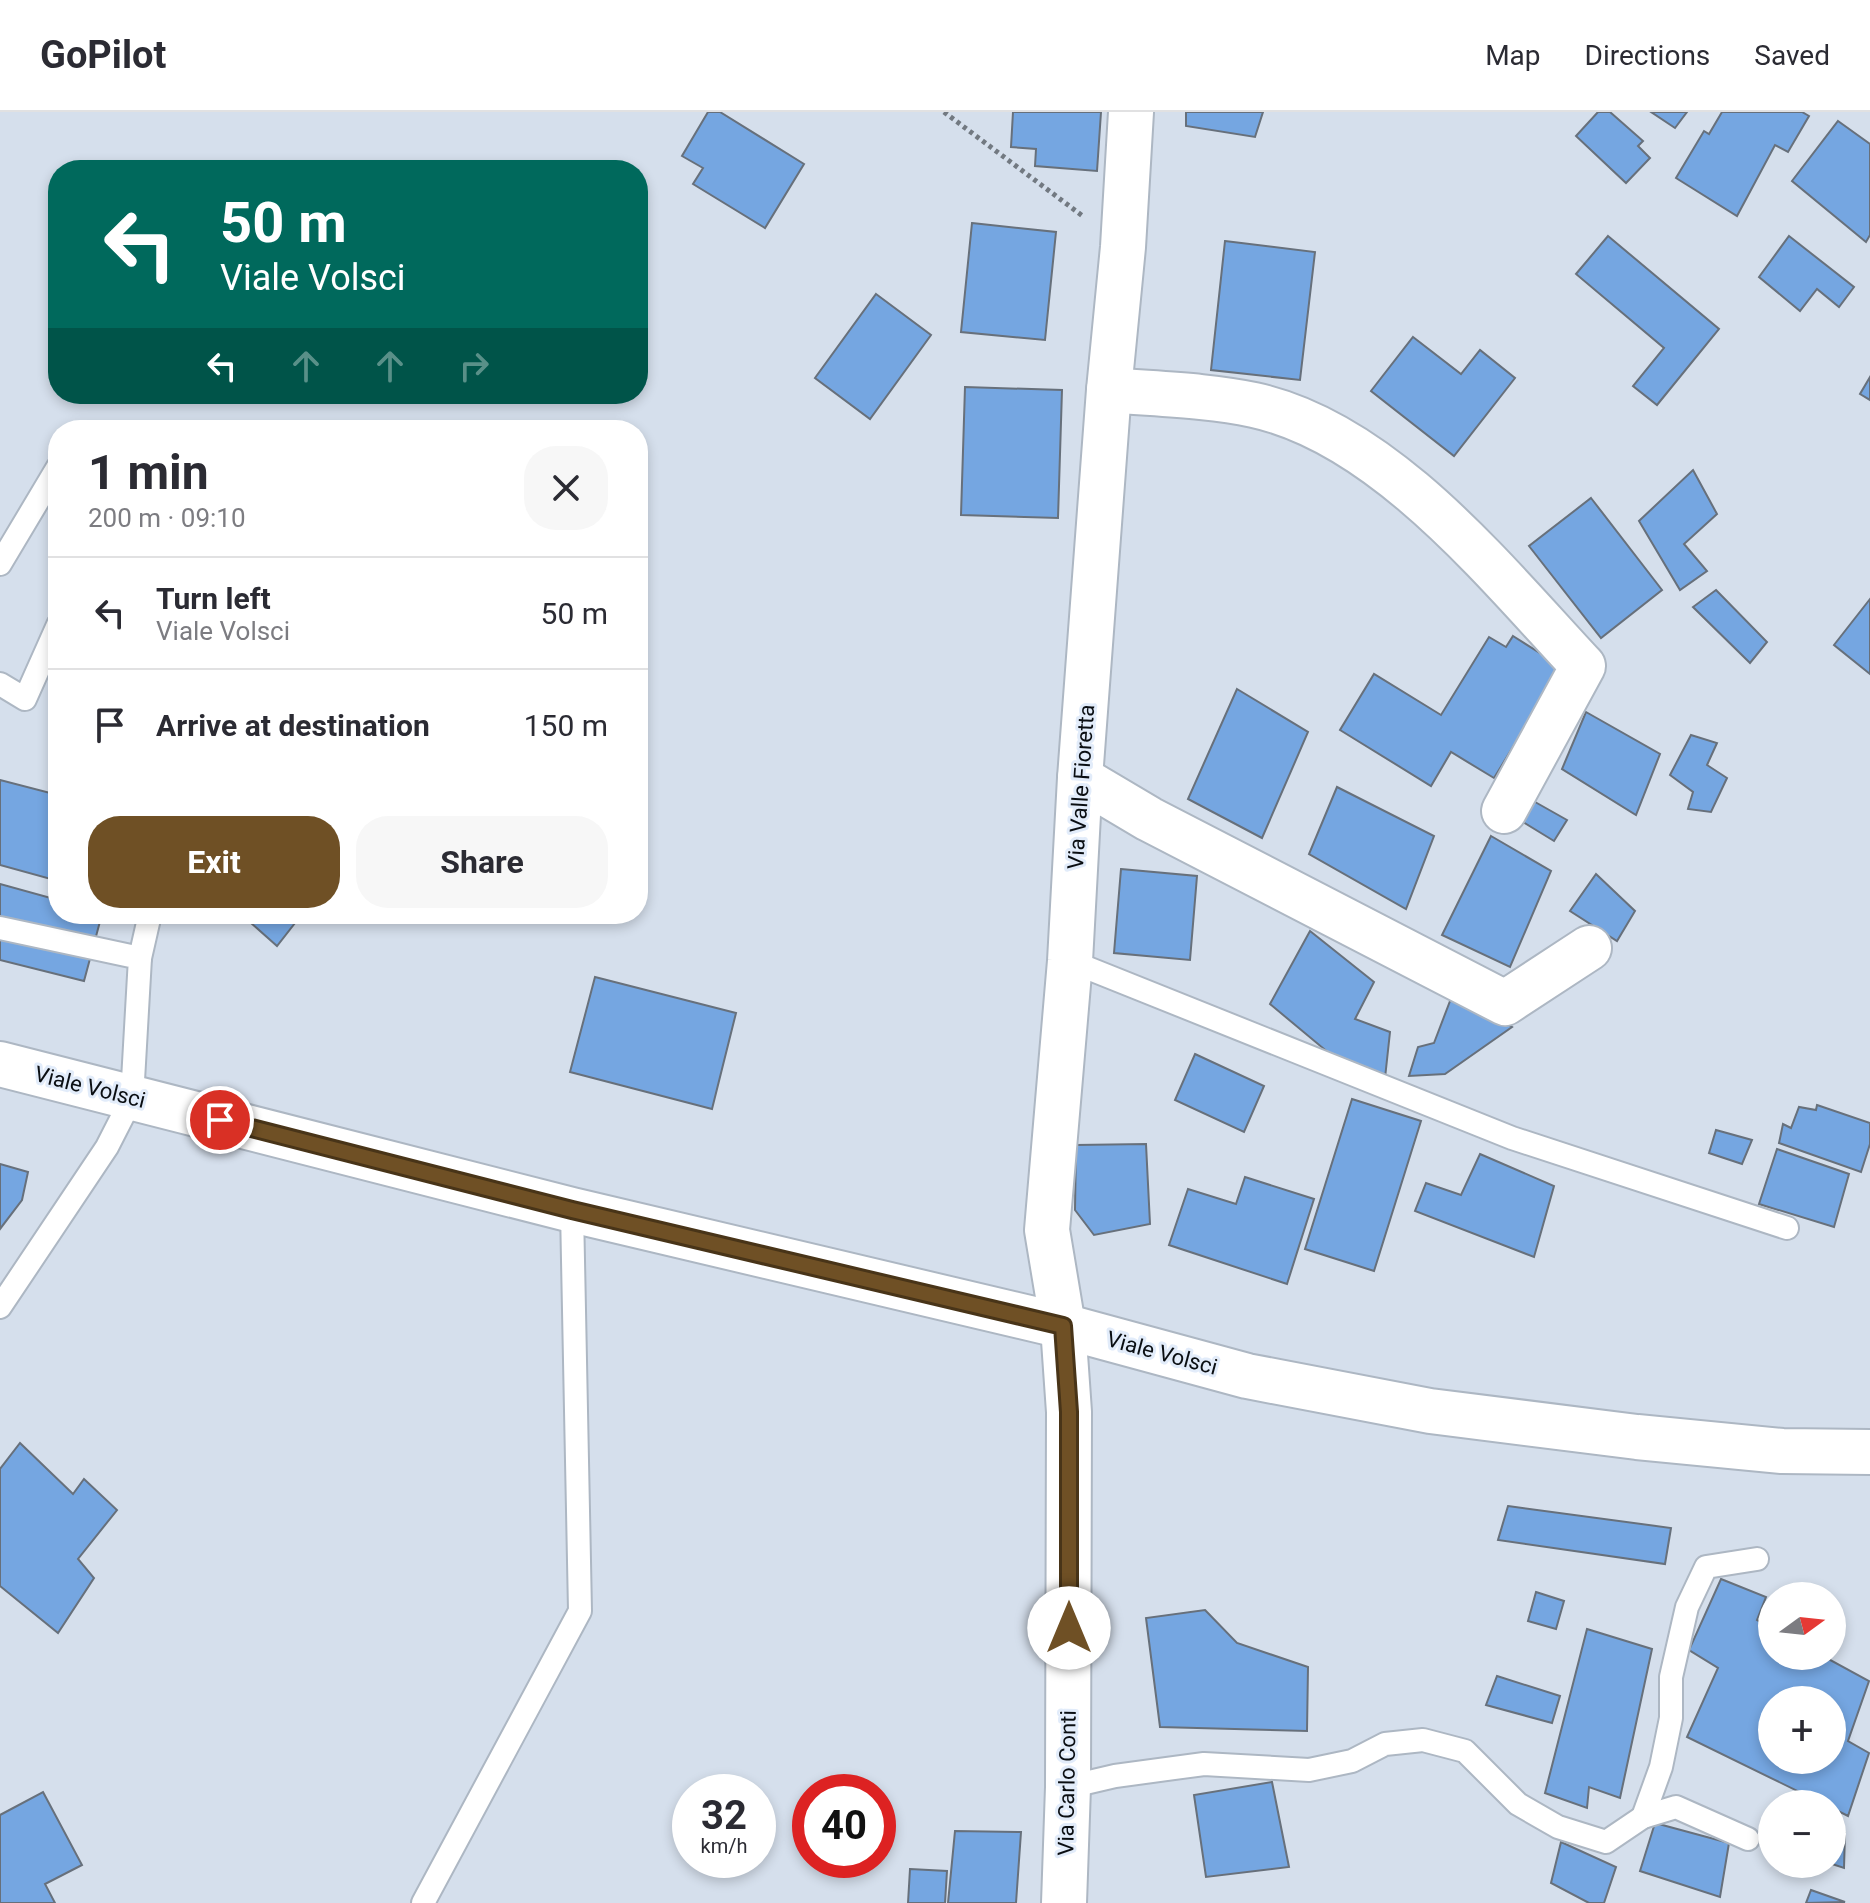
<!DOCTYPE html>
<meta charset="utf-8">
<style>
:root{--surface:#fff;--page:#f7f7f7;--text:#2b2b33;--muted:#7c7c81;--line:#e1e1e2;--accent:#6f5025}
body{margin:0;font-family:Roboto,sans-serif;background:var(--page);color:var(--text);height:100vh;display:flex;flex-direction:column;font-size:30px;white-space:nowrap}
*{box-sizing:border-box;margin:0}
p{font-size:26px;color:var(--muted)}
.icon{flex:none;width:44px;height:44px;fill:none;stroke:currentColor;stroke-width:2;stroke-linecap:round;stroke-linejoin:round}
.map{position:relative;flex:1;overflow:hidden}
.panel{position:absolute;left:48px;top:308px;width:600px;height:504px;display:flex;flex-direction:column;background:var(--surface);border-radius:32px;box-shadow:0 4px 12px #0003}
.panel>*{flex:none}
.guide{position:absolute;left:48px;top:48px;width:600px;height:244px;border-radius:32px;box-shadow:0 4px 12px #0003;background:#00695c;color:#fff;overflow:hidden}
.needle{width:52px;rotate:75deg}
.controls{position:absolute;left:1758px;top:1470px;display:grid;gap:16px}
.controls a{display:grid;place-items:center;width:88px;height:88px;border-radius:50%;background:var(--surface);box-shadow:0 4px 12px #0003;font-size:40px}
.speed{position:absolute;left:672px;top:1662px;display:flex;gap:16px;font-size:40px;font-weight:700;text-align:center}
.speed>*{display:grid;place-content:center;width:104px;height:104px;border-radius:50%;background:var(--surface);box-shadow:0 4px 12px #0003;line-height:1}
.speed small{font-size:20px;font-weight:400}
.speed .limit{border:12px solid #d22;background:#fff;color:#111}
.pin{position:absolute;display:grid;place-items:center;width:68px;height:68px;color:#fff;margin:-34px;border:4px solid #fff;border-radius:50%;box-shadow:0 2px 8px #0007}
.me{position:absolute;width:88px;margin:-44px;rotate:0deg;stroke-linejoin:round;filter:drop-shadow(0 0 6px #0008)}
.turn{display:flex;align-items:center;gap:28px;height:168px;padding:0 40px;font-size:36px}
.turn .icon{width:104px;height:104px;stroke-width:2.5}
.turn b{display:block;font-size:56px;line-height:68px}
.lanes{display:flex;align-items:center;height:76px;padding:0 40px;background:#0003;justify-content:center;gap:40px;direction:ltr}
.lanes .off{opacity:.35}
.round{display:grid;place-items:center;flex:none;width:84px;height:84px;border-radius:32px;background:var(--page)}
.headline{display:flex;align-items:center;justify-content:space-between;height:136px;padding:0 40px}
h1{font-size:48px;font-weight:700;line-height:60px}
.button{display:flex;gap:16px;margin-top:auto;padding:16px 40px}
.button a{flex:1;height:92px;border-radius:32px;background:var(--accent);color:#fff;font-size:32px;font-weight:700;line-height:92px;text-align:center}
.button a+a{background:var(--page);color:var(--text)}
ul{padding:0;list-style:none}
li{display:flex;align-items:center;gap:24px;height:112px;padding:0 40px;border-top:2px solid var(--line)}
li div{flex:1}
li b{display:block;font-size:30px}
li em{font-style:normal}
header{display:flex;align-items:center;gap:48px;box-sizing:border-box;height:112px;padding:0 40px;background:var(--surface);border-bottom:2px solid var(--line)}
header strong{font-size:38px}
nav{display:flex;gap:44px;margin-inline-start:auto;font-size:28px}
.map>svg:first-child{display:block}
.building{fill:#75a6e1;stroke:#67707b;stroke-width:2;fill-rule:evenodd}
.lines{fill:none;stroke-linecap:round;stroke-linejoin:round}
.lane-casing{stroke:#adb7c3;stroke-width:26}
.street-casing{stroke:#adb7c3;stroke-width:48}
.secondary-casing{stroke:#adb7c3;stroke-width:48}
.primary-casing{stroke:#adb7c3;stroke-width:48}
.path{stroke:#727981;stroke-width:5;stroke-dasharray:4 4;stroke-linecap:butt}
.lane{stroke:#fff;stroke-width:22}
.street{stroke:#fff;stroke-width:44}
.secondary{stroke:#fff;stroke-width:44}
.primary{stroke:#fff;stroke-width:44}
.route-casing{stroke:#483418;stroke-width:20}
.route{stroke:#6f5025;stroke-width:14}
.labels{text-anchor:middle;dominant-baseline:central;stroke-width:6;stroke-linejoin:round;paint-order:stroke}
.street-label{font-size:22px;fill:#0a0e12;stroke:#e2ecfa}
</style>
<header>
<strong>GoPilot</strong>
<nav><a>Map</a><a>Directions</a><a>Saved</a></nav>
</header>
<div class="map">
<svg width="1870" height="1791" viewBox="0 0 1870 1791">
<rect width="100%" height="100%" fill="#d5dfec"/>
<g class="building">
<polygon points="708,0 720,0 804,52 765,116 693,72 703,56 682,44"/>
<polygon points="1013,0 1101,0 1097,59 1035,54 1036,37 1011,35"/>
<polygon points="1186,0 1263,0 1255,25 1186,14"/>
<polygon points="1598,0 1610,0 1643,29 1638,34 1650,46 1626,71 1576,24"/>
<polygon points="1651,0 1687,0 1675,16"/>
<polygon points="1722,0 1802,0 1809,4 1788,40 1775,33 1737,104 1676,66 1704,19 1709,22"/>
<polygon points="1838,9 1870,32 1870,123 1866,130 1792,69"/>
<polygon points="972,111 1056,120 1045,228 961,220"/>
<polygon points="1608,124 1719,217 1657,293 1633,274 1664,236 1576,162"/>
<polygon points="1789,124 1854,175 1839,195 1817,177 1800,199 1759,165"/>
<polygon points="1225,129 1315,140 1300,268 1211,258"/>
<polygon points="876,182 931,223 870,307 815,266"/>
<polygon points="1413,225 1461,262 1480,238 1515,266 1454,344 1371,279"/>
<polygon points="1870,265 1870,288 1860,282"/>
<polygon points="965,275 1062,278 1058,406 961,403"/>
<polygon points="1693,358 1717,402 1684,432 1707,459 1680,478 1639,409"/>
<polygon points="1591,386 1662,478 1601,526 1529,434"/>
<polygon points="1716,478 1767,530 1750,551 1693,495"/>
<polygon points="1870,487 1870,562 1834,533"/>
<polygon points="1513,524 1562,555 1494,666 1451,640 1431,674 1340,618 1374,562 1441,603 1489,525 1506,535"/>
<polygon points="1237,577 1308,620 1262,726 1188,687"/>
<polygon points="1586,600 1660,642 1636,703 1562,657"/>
<polygon points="1691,623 1717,631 1707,653 1727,666 1711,700 1688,697 1693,680 1670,663"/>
<polygon points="0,668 58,683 58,769 0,753"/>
<polygon points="1337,675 1434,724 1406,797 1309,742"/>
<polygon points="1528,686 1567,708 1554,729 1518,707"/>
<polygon points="1491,724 1551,759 1510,855 1442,823"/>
<polygon points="1121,757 1197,764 1190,848 1114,841"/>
<polygon points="1596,762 1635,799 1617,829 1570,799"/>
<polygon points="0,772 58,788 58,802 102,802 84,869 0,848"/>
<polygon points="241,802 302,802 277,834"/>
<polygon points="1310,819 1374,870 1355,907 1390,920 1385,966 1330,942 1270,892"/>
<polygon points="595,865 736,901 712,997 570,960"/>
<polygon points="1455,876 1512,915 1445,962 1409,964 1418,935 1434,931"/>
<polygon points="1195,942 1264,974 1244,1020 1175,988"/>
<polygon points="1352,987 1421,1009 1374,1159 1305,1137"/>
<polygon points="1817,993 1870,1011 1870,1032 1861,1060 1779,1031 1783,1012 1791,1016 1799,995 1816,998"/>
<polygon points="1716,1018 1752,1028 1742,1052 1709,1041"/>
<polygon points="1146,1032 1150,1112 1094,1123 1075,1098 1076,1033"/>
<polygon points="1777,1037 1849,1062 1834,1115 1759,1092"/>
<polygon points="1480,1042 1554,1074 1534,1145 1415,1099 1426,1071 1461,1083"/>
<polygon points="0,1052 28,1060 22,1088 0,1117"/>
<polygon points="1245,1065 1314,1087 1287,1172 1169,1133 1188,1077 1236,1092"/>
<polygon points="20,1331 73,1382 84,1367 117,1398 78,1447 94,1466 58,1521 0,1474 0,1357"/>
<polygon points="1508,1394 1671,1416 1665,1452 1498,1428"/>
<path d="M1721,1467L1766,1485L1757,1508L1772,1516V1544H1823L1869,1569L1848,1629L1869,1641L1848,1704L1832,1696V1692H1824L1687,1625L1718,1556L1689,1538ZM1772,1588H1832V1648H1772Z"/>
<polygon points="1536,1480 1564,1489 1556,1517 1528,1509"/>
<polygon points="1205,1498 1237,1531 1308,1555 1307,1619 1160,1615 1146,1506"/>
<polygon points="1587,1517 1652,1537 1620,1686 1589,1675 1587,1696 1545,1681"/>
<polygon points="1497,1564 1560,1584 1552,1611 1486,1593"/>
<polygon points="1272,1670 1289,1755 1206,1765 1194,1683"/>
<polygon points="43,1680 82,1753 45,1772 55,1791 0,1791 0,1703"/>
<polygon points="1772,1696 1772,1732 1764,1730"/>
<polygon points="1655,1711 1729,1731 1720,1785 1640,1759"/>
<polygon points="1832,1715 1845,1721 1844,1756 1832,1752"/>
<polygon points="955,1719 1021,1720 1016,1791 948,1791"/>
<polygon points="1561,1730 1616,1755 1604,1791 1589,1791 1551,1771"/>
<polygon points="910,1757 947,1759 945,1791 908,1791"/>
<polygon points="1811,1778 1845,1790 1806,1791"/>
</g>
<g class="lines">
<defs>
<g id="lane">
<polyline points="0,452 58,355"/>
<polyline points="0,572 25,587 58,513"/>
<polyline points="0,816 140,846 132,986 107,1035 0,1195"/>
<polyline points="140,846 150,802"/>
<polyline points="1070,849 1512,1026 1787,1116"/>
<polyline points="1068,1675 1115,1664 1204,1652 1309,1658 1352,1649 1385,1632 1423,1628 1465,1639 1518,1692 1558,1715 1606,1730 1643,1705 1676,1695 1748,1727"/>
<polyline points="1643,1705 1661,1655 1671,1606 1671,1565 1687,1495 1706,1455 1757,1447"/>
<polyline points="423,1791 580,1499 572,1098"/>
</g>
<g id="street">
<path d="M1109,278C1155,282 1208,283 1254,293C1384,321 1495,460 1583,554L1504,699"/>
<polyline points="1080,666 1149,707 1505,891 1589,836"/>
</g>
<polyline id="secondary" points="1064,1791 1068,1675 1069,1300 1063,1214 1047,1118 1070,849 1080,666 1109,278 1123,135 1131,0"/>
<polyline id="primary" points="0,952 572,1098 1063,1214 1247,1264 1430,1299 1637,1325 1782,1339 1870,1340"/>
</defs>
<use href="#lane" class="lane-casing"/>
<use href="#street" class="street-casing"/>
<use href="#secondary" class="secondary-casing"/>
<use href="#primary" class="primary-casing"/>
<polyline class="path" points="944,0 1084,105"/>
<use href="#lane" class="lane"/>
<use href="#street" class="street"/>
<use href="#secondary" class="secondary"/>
<use href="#primary" class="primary"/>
</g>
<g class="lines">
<defs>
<polyline id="route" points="220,1008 572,1098 1063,1214 1069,1300 1069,1516"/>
</defs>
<use href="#route" class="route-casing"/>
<use href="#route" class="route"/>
</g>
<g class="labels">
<g class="street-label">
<text transform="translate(1081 675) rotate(-86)">Via Valle Fioretta</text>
<text transform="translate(90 975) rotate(14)">Viale Volsci</text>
<text transform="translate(1162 1241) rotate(15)">Viale Volsci</text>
<text transform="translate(1067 1671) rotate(-89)">Via Carlo Conti</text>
</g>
</g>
</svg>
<div class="controls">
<a><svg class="needle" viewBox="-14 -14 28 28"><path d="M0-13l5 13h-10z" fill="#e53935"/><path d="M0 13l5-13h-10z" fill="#7c7c81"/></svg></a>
<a>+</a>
<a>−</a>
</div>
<div class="speed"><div>32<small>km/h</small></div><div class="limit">40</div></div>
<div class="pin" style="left:220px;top:1008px;background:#d93025"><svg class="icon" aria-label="arrive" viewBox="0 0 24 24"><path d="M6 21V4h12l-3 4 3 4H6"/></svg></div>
<svg class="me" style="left:1069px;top:1516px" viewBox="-20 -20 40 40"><circle r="19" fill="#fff"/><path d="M0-13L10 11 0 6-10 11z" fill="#6f5025"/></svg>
<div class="guide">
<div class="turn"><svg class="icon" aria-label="left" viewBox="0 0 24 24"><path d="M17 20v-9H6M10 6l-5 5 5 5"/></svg><div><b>50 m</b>Viale Volsci</div></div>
<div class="lanes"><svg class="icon" aria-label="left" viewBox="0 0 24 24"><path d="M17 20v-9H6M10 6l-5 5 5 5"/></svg><svg class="icon off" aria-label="ahead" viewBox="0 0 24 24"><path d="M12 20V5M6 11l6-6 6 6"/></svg><svg class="icon off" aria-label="ahead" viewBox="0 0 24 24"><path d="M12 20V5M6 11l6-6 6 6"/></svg><svg class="icon off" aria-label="right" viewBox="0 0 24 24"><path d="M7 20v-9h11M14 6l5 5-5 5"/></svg></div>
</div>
<section class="panel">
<div class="headline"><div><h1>1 min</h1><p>200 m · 09:10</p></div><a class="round"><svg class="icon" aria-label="close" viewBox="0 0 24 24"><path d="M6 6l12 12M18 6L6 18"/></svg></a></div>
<ul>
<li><svg class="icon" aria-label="left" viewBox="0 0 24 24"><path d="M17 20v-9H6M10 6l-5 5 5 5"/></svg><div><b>Turn left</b><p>Viale Volsci</p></div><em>50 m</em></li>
<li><svg class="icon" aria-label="arrive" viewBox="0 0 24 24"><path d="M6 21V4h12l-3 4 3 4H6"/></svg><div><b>Arrive at destination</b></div><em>150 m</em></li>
</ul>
<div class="button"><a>Exit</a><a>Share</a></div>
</section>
</div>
